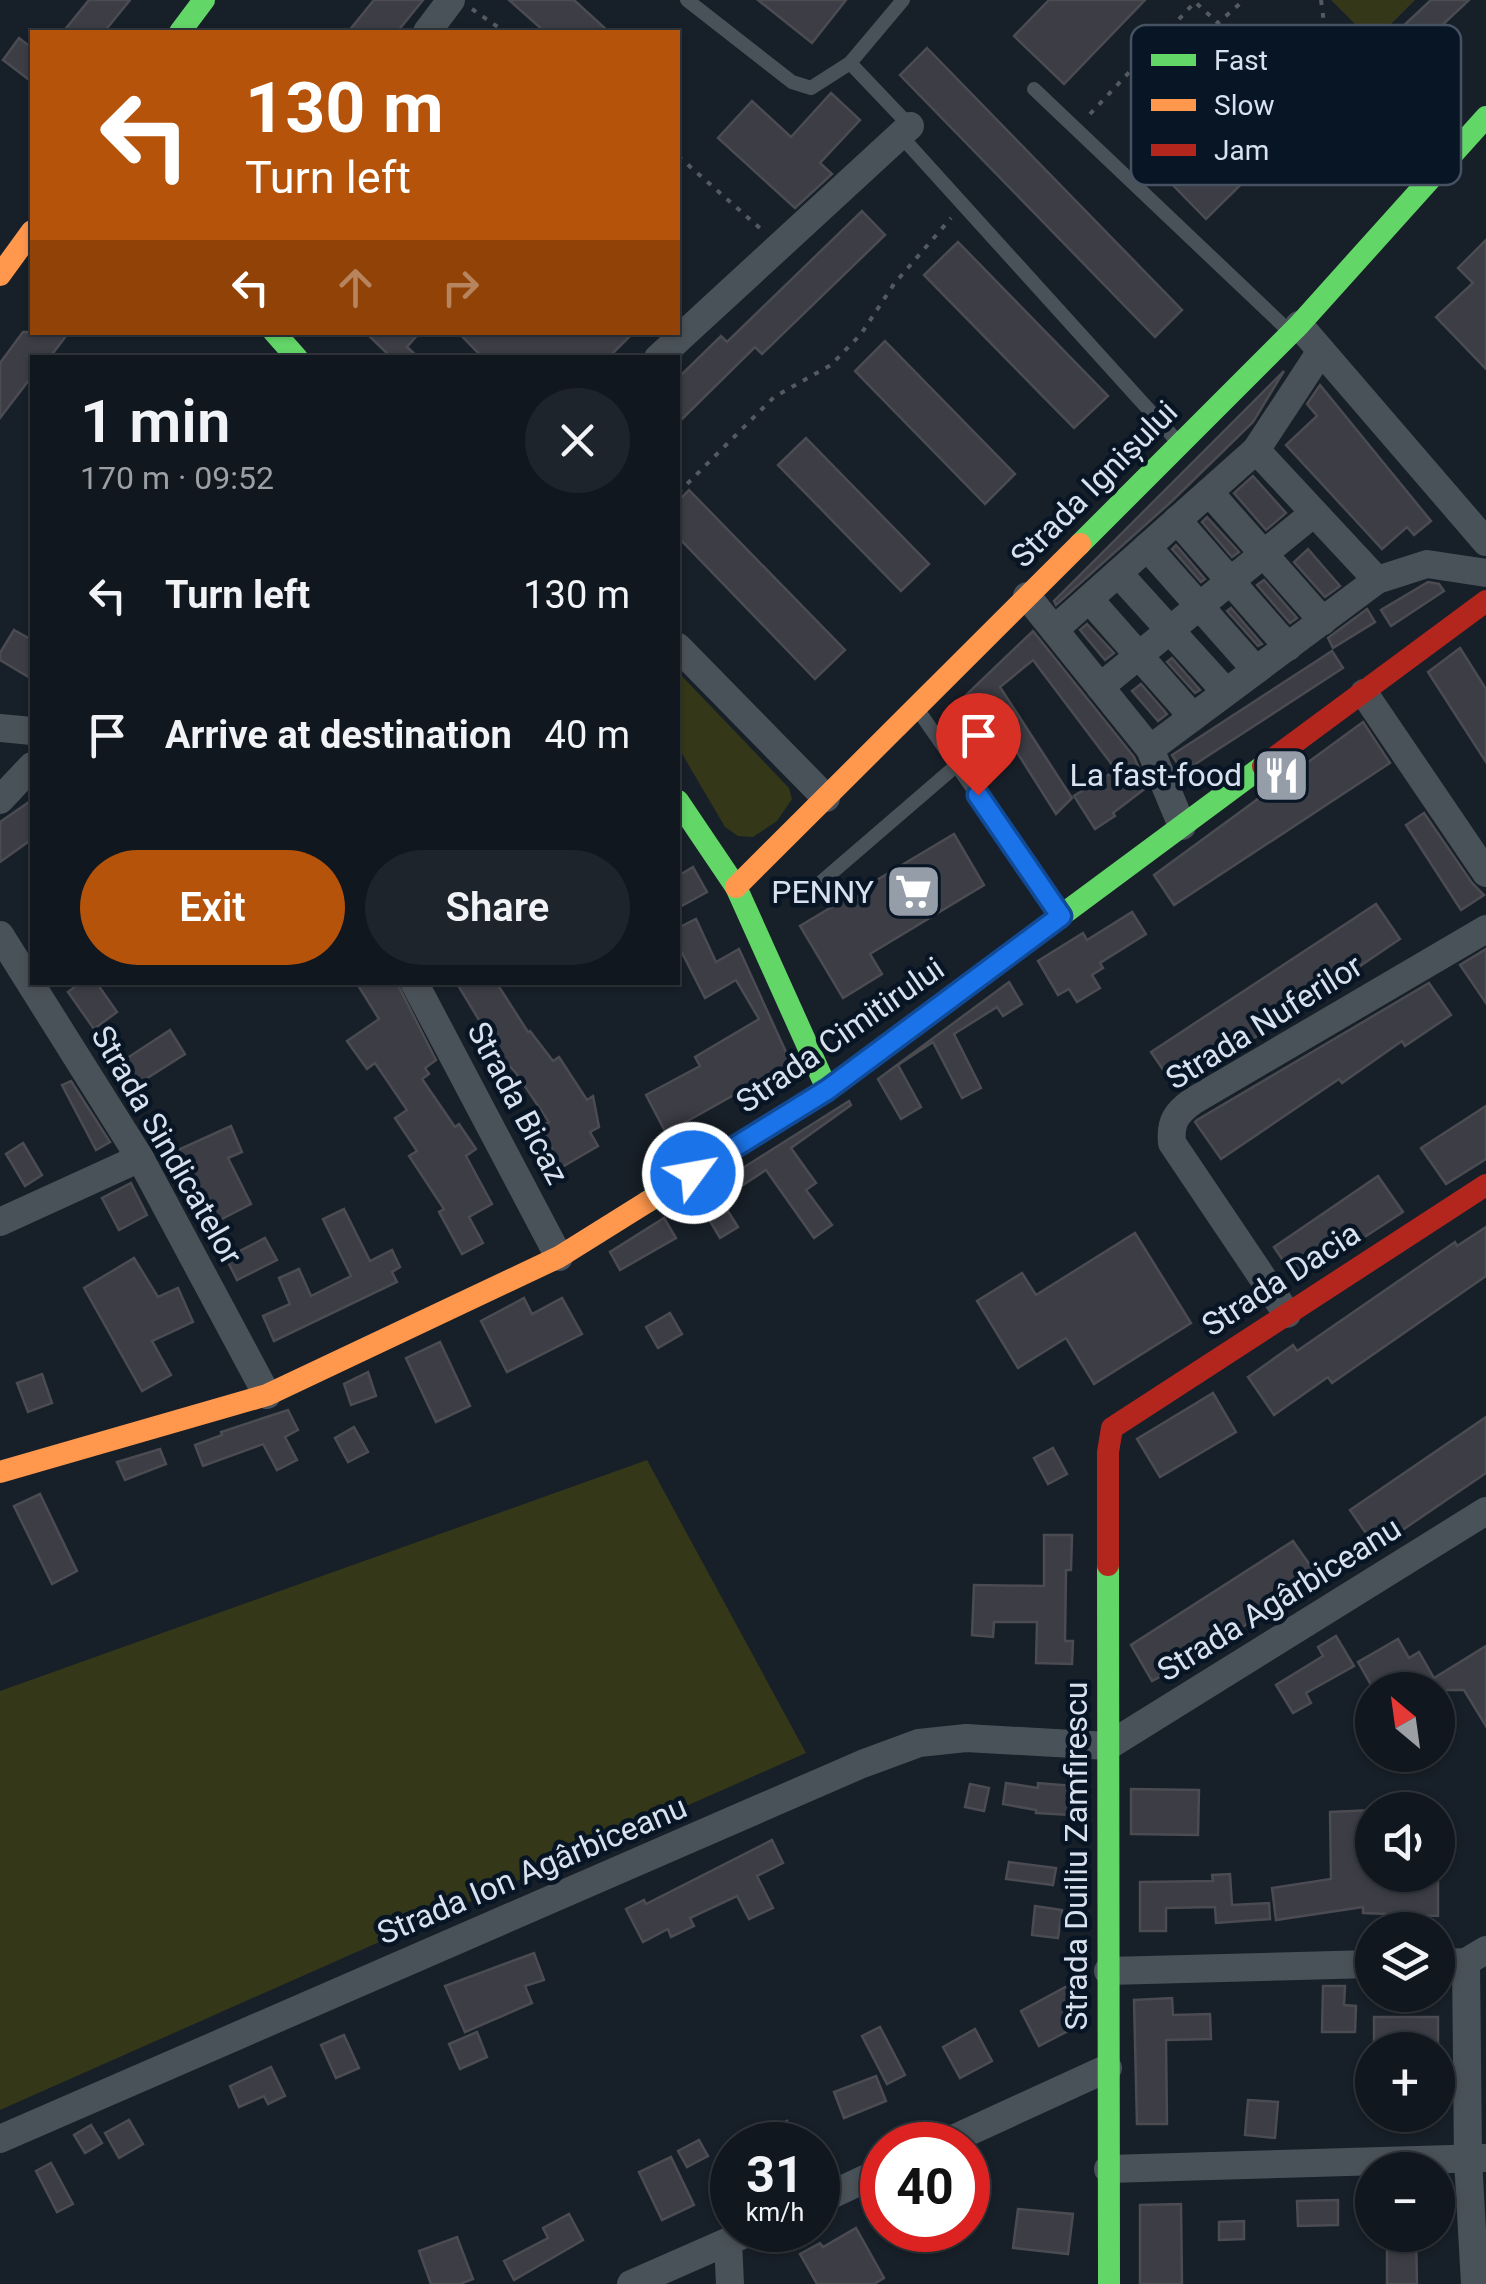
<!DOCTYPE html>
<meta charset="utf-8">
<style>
:root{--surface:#11171e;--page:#1e242b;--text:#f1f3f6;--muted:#9c9fa4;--line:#30363c;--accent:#b45309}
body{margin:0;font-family:Roboto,sans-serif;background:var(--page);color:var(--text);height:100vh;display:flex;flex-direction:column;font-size:38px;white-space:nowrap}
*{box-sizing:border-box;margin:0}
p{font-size:32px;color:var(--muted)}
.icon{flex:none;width:55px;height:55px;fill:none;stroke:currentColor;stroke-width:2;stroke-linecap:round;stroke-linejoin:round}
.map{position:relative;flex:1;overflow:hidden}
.drawer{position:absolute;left:30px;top:355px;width:650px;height:630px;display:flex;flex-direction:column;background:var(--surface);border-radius:0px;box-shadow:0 2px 8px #0004,0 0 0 2px var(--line)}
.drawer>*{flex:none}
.top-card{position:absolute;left:30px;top:30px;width:650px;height:305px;border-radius:0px;box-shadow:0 2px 8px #0004,0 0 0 2px var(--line);background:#b45309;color:#fff;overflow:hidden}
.needle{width:65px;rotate:331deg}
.controls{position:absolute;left:1355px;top:1672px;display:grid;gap:20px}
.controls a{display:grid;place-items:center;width:100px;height:100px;border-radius:50%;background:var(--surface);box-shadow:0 2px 8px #0004,0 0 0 2px var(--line);font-size:50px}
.speed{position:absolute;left:710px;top:2122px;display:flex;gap:20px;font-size:50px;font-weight:700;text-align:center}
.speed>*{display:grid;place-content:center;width:130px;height:130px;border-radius:50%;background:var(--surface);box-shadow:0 2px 8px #0004,0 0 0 2px var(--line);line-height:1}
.speed small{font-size:25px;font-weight:400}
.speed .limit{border:15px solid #d22;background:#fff;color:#111}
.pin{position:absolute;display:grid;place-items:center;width:85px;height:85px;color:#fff;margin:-102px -42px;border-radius:50% 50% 50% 0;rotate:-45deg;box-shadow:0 0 10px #0007}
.pin .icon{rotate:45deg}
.me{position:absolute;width:110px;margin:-55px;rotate:58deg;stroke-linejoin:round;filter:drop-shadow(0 0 8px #0008)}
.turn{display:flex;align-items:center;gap:35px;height:210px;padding:0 50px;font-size:45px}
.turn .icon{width:130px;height:130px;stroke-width:2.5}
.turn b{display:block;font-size:70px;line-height:85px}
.lanes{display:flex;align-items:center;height:95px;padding:0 50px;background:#0003;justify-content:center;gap:50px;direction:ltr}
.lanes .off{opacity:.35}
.round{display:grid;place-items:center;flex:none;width:105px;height:105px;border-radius:52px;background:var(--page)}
.head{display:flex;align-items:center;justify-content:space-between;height:170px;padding:0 50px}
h1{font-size:60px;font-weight:600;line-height:75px}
.button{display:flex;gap:20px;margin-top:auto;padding:20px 50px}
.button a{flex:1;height:115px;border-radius:60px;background:var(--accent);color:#fff;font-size:40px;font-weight:600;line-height:115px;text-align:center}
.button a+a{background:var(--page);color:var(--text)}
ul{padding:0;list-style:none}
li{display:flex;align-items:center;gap:30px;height:140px;padding:0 50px}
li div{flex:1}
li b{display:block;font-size:38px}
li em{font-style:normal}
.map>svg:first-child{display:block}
.green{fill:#343818}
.building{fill:#3c3d45;stroke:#4b4b52;stroke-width:2.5}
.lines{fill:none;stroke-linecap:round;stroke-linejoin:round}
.path{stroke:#555a61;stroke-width:4;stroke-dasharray:5 8;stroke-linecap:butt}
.lane{stroke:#4a5259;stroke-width:14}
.street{stroke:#4a5259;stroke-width:28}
.fast{stroke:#63d668;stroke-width:22}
.slow{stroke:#ff974d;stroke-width:22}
.jam{stroke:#b3261e;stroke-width:22}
.route-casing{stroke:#114b97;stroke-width:25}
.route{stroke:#1a73e8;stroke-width:18}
.labels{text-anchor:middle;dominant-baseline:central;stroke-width:9;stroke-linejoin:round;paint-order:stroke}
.street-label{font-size:32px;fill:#d8e1ed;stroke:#071525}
.poi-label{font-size:32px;fill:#d8e1ed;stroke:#071525;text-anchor:end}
.key{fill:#071525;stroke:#465261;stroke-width:2.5}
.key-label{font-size:28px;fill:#d8e1ed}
</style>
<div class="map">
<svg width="1486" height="2284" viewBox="0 0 1486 2284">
<rect width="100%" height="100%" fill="#171f28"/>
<g class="green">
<polygon points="1331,0 1415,0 1373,42"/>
<polygon points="678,672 789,788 792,799 777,821 753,837 738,836 725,827 678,747"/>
<polygon points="647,1460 806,1753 0,2110 0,1691"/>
</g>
<g class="building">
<polygon points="89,0 130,0 104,32 63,32"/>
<polygon points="374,0 423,0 397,32 348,32"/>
<polygon points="509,0 574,0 609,32 545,32"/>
<polygon points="758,0 846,0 812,43"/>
<polygon points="1049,0 1145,0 1064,84 1014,36"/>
<polygon points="1431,0 1469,0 1389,75 1371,56"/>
<polygon points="1223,28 1310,116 1206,219 1169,181 1241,110 1191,60"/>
<polygon points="19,38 32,48 32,82 3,60"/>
<polygon points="927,48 1182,310 1155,337 900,75"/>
<polygon points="831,93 860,120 820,163 832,174 795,208 718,138 752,101 791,137"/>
<polygon points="862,211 885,235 762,354 755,347 678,423 678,378 721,336 727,342"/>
<polygon points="1486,240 1486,369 1436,317 1473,283 1458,268"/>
<polygon points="958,242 1108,396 1074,428 924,275"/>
<polygon points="23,332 69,332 50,357 32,358 32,376 0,418 0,363"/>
<polygon points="365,332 420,332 407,347 419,358 392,358"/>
<polygon points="458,332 634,332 608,358 483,358"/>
<polygon points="885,341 1015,474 985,504 855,371"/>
<polygon points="1284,371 1253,422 1172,501 1056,605 1054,601"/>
<polygon points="1320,385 1431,521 1414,535 1407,527 1382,549 1286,445 1317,416 1307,404"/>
<polygon points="806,438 929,564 901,591 778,465"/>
<polygon points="1253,476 1286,513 1266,530 1234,493"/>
<polygon points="689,490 845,650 815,679 678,537 678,501"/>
<polygon points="1207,517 1239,552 1232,557 1202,522"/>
<polygon points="1176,545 1205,579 1201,582 1172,549"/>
<polygon points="1308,549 1340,586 1325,597 1294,562"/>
<polygon points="1264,580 1297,618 1290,623 1257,585"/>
<polygon points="1428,582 1439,584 1444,591 1391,626 1381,610"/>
<polygon points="1231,608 1262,644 1258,646 1227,611"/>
<polygon points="1367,609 1375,622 1333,648 1328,638"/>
<polygon points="1087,624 1114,653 1105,660 1080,630"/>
<polygon points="14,630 32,640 32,679 0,660 0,653"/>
<polygon points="1033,631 1134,757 1147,787 1113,813 1115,816 1095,829 1074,796 1116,770 1033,660 1000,687 1072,798 1056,814 984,700 974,707 965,696"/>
<polygon points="1460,648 1486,689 1486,762 1428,672"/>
<polygon points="1332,651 1343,668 1183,772 1172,755"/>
<polygon points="1172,658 1200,690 1195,693 1167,662"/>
<polygon points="1141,684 1167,714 1158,721 1132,691"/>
<polygon points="1363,722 1390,763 1174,905 1154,875"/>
<polygon points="32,800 32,839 0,862 0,822"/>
<polygon points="1424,813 1472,883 1484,895 1461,910 1406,825"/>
<polygon points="954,834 984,885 870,954 882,974 843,998 800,926"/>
<polygon points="693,867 707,892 678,908 678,876"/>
<polygon points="1376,904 1400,939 1177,1090 1151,1052"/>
<polygon points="1132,912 1146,934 1100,963 1103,968 1092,975 1100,988 1077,1002 1069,989 1058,995 1038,961 1083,933 1087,940"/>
<polygon points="696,919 716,962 739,949 791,1063 666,1133 646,1095 700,1066 695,1057 759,1019 736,980 705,998 678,945 678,928"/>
<polygon points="1486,949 1486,1003 1460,965"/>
<polygon points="81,982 96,982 117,1012 94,1029 68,992"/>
<polygon points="356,982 397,983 436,1060 425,1068 429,1074 422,1079 455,1127 459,1124 476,1149 466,1156 492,1204 469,1217 483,1243 462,1254 439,1212 444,1209 409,1156 417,1151 395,1118 407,1110 375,1063 367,1069 347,1041 379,1019"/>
<polygon points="456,982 496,982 528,1032 530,1031 553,1061 559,1057 587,1100 593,1096 599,1127 590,1132 598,1146 562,1167 540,1127 549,1122 516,1073 502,1058"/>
<polygon points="1009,982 1022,1004 1003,1016 997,1007 954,1034 981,1088 962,1098 933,1042 898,1065 921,1107 901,1119 878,1079"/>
<polygon points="1429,983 1451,1015 1405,1046 1402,1041 1342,1083 1339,1079 1221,1159 1195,1122 1197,1120"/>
<polygon points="170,1030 185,1054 130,1089 115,1066"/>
<polygon points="71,1081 110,1142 96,1150 62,1085"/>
<polygon points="849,1101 851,1105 791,1148 816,1183 806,1190 832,1225 814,1238 766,1170 708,1208 700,1195"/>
<polygon points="1486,1106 1486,1159 1446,1184 1421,1148"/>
<polygon points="231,1126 242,1152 228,1158 251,1204 208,1226 169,1154"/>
<polygon points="23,1143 42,1175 25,1186 6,1154"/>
<polygon points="1378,1176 1403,1212 1297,1281 1274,1247"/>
<polygon points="131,1183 147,1215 119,1230 102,1198"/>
<polygon points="721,1200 738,1227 720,1238 704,1211"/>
<polygon points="344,1209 370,1261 392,1250 400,1267 392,1272 397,1282 274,1341 263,1316 290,1304 279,1278 299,1269 311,1296 351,1276 323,1219"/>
<polygon points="664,1218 676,1238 620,1270 610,1252"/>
<polygon points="1486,1227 1486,1276 1332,1383 1328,1377 1274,1415 1248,1377 1293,1345 1297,1351 1455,1242 1457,1246"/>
<polygon points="1135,1233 1191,1323 1094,1384 1066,1338 1018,1368 977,1301 1022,1273 1036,1295"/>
<polygon points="265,1238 277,1260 237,1280 226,1258"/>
<polygon points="134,1258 158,1297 178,1288 193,1322 152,1341 171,1375 142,1391 84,1288"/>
<polygon points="524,1298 532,1314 562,1298 582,1334 507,1372 481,1321"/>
<polygon points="670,1313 682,1334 658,1348 646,1327"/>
<polygon points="440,1342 470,1406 436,1422 406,1358"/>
<polygon points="368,1372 376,1396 351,1405 344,1384"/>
<polygon points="42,1374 52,1403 28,1412 17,1383"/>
<polygon points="1213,1393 1236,1432 1160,1477 1137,1439"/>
<polygon points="288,1410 298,1430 285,1437 297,1460 277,1470 263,1444 203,1466 195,1445 222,1435 221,1432"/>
<polygon points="1486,1417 1486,1473 1376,1548 1350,1510"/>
<polygon points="354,1427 368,1452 348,1462 335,1438"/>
<polygon points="1053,1448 1067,1474 1048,1484 1034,1458"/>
<polygon points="160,1449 166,1464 125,1480 117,1462"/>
<polygon points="40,1494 77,1571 52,1584 14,1506"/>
<polygon points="1044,1535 1072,1535 1071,1570 1066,1570 1065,1641 1073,1641 1072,1664 1036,1663 1037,1622 994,1622 993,1637 972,1635 974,1585 1044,1586"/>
<polygon points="1293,1541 1319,1578 1274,1610 1271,1607 1210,1650 1152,1681 1131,1645"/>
<polygon points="1336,1636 1354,1666 1306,1693 1311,1703 1293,1713 1276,1685 1323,1656 1318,1647"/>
<polygon points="1398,1639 1409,1658 1419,1652 1434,1678 1486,1646 1486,1726 1464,1690 1374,1690 1358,1662"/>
<polygon points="1006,1783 1038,1788 1038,1783 1073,1786 1071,1815 1036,1813 1036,1810 1003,1804"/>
<polygon points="970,1784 989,1788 984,1811 965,1807"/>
<polygon points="1131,1789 1199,1790 1198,1835 1131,1834"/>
<polygon points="1372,1810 1372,1875 1438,1875 1438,1916 1363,1913 1363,1907 1276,1920 1272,1888 1331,1879 1330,1812"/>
<polygon points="772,1840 783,1863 757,1876 773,1908 749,1919 737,1896 690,1918 694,1926 671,1937 668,1929 643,1942 626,1909 644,1900 646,1904"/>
<polygon points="1009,1862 1056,1868 1053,1885 1006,1879"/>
<polygon points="1230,1874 1232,1905 1269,1903 1270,1919 1216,1923 1215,1907 1166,1908 1166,1931 1140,1931 1140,1882 1213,1881 1212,1875"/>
<polygon points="1035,1906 1062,1910 1058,1938 1032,1935"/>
<polygon points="534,1953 544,1980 525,1986 532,2003 465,2032 445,1986"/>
<polygon points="1071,1984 1082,2005 1063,2016 1070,2030 1039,2046 1021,2011"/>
<polygon points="1323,1986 1345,1986 1344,2005 1356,2006 1355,2032 1322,2032"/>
<polygon points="1172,1998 1173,2015 1210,2014 1211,2039 1166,2040 1167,2124 1137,2124 1134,2000"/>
<polygon points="1374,2017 1438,2017 1438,2049 1374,2048"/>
<polygon points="880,2027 905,2075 887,2084 862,2036"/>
<polygon points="975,2029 992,2061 960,2078 943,2047"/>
<polygon points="477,2032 487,2057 460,2069 449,2044"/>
<polygon points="344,2035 359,2068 336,2078 321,2045"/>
<polygon points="271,2067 285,2096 268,2104 264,2096 239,2107 230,2086"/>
<polygon points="876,2076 886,2101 844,2118 834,2092"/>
<polygon points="1248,2100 1278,2102 1275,2138 1245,2135"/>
<polygon points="129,2120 143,2144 119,2158 105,2133"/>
<polygon points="787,2121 798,2145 735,2145"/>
<polygon points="91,2125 102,2143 85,2153 74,2135"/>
<polygon points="699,2140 708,2156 687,2167 678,2151"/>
<polygon points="671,2157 694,2205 662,2220 639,2172"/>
<polygon points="51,2163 73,2204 57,2212 36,2171"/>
<polygon points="1338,2200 1338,2225 1298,2226 1297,2201"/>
<polygon points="1181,2204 1182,2284 1140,2284 1140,2205"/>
<polygon points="1018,2209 1073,2214 1068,2254 1013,2248"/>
<polygon points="569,2214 583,2240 514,2280 504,2261 548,2238 543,2228"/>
<polygon points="1244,2221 1244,2239 1219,2240 1219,2222"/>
<polygon points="856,2228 884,2278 874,2284 817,2284 800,2254 820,2243 823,2247"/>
<polygon points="1387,2235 1416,2235 1417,2284 1387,2284"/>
<polygon points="457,2237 473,2279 460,2284 431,2284 419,2251"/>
</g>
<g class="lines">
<g class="path">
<polyline points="1321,0 1324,23 1428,140"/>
<polyline points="472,9 505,32"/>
<polyline points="1090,114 1195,2 1218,23 1244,0"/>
<polyline points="678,156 762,230"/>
<polyline points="678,493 774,397 831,365 861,334 894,284 951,218"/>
</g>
<g class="lane">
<polyline points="687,0 792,82 811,88 850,63 903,0"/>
<polyline points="850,63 910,126"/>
<polyline points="1034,89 1291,333"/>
<polyline points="900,135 1178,442"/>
<polyline points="918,710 1060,914"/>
<polyline points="813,889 957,765"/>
</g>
<g class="street">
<polyline points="427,32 451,0"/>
<polyline points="1299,325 1486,542"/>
<polyline points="658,358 910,126"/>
<polyline points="1256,450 1321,351"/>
<polyline points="1209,492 1323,621"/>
<polyline points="1177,520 1288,647"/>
<polyline points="1147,547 1256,670"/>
<polyline points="1118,573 1226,692"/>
<polyline points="1377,580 1427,564 1486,573"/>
<polyline points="1027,596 1150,749 1377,580 1256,450 1054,630"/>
<polyline points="1089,599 1193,717"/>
<polyline points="678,647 826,798"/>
<polyline points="1100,687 1314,513"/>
<polyline points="1364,693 1486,873"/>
<polyline points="0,728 32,731"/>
<polyline points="1150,749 1182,826"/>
<polyline points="0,800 32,766"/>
<polyline points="0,935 140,1158 267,1395"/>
<polyline points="414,982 559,1257"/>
<polyline points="0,1222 140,1158"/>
<path d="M1287,1314L1172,1143C1170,1122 1176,1113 1193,1101L1486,929"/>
<polyline points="1466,1962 1468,2159 1475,2284"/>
<polyline points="1438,1963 1466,1962 1486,1950"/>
<polyline points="1108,1971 1372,1964"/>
<polyline points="0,2139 862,1764 919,1743 966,1738 1108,1746 1486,1511"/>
<polyline points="940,2145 1108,2068"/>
<polyline points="1108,2169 1486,2158"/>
<polyline points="818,2201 882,2171"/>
<polyline points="728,2242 730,2284"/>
<polyline points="631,2284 754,2230"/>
</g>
<g class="fast">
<polyline points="180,32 204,0"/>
<polyline points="274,332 297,358"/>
<polyline points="1080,544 1299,325 1486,117"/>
<polyline points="678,801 736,887 827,1089"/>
<polyline points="647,1202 827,1089 1263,766"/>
<polyline points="1108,1565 1109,2284"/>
</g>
<g class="slow">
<polyline points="0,275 32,231"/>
<polyline points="736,887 1080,544"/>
<polyline points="0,1472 267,1395 559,1257 647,1202"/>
</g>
<g class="jam">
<polyline points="1263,766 1486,601"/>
<polyline points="1108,1565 1108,1452 1112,1428 1486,1185"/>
</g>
</g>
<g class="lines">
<defs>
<polyline id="route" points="693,1173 827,1090 1061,916 978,795"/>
</defs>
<use href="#route" class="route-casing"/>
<use href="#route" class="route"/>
</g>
<defs>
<symbol id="restaurant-square" viewBox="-11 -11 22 22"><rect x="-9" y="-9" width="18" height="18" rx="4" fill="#949da8" stroke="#071525"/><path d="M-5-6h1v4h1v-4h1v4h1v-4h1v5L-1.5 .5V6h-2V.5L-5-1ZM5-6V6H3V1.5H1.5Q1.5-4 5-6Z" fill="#fff"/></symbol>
<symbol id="supermarket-square" viewBox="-11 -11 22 22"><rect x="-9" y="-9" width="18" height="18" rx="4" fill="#949da8" stroke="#071525"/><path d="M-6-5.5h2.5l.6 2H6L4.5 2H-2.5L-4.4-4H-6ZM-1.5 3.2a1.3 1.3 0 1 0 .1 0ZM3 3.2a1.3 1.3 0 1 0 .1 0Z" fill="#fff"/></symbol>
</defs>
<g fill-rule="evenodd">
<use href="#restaurant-square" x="1250" y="744" width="63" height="63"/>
<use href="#supermarket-square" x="882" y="860" width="63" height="63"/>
</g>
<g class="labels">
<g class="street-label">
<text transform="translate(1094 484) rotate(-45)">Strada Ignișului</text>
<text transform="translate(1264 1022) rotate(-32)">Strada Nuferilor</text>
<text transform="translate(840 1035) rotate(-35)">Strada Cimitirului</text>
<text transform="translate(518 1103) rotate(62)">Strada Bicaz</text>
<text transform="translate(167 1145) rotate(60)">Strada Sindicatelor</text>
<text transform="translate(1281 1279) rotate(-33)">Strada Dacia</text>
<text transform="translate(1279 1599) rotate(-32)">Strada Agârbiceanu</text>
<text transform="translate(1076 1856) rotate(-90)">Strada Duiliu Zamfirescu</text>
<text transform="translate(532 1870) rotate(-23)">Strada Ion Agârbiceanu</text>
</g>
<g class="poi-label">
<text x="1242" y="775">La fast-food</text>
<text x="874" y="892">PENNY</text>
</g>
</g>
<rect x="1131" y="25" width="330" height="160" rx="15" class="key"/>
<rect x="1151" y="54" width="45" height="12" fill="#63d668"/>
<rect x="1151" y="99" width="45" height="12" fill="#ff974d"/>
<rect x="1151" y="144" width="45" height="12" fill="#b3261e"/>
<g class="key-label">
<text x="1214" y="70">Fast</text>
<text x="1214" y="115">Slow</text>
<text x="1214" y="160">Jam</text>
</g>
</svg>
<div class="controls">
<a><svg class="needle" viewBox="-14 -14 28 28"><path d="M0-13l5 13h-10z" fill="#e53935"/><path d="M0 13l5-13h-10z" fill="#9c9fa4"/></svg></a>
<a><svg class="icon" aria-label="sound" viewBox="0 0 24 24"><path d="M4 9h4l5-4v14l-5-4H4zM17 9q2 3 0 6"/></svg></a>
<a><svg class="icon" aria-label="layers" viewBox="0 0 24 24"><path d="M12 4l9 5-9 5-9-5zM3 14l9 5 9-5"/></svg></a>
<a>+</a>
<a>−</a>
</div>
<div class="speed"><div>31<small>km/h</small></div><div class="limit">40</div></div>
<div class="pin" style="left:978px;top:795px;background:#d93025"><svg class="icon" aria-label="arrive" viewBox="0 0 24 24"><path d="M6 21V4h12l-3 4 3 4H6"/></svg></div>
<svg class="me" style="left:693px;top:1173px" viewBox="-20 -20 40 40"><circle r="17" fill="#1a73e8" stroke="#fff" stroke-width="3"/><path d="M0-11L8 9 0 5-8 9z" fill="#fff"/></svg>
<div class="top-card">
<div class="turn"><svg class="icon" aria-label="left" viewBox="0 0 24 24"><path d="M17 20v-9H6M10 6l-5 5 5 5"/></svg><div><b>130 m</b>Turn left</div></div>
<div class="lanes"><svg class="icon" aria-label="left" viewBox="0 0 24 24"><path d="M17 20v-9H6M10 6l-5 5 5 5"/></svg><svg class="icon off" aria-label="ahead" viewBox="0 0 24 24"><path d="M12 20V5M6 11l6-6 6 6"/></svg><svg class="icon off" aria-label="right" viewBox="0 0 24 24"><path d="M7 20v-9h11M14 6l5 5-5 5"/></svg></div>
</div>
<section class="drawer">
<div class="head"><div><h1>1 min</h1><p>170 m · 09:52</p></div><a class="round"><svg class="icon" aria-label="close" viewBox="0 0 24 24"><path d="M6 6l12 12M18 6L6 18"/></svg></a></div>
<ul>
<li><svg class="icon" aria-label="left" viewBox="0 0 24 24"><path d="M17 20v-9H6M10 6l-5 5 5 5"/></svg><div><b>Turn left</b></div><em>130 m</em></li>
<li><svg class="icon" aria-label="arrive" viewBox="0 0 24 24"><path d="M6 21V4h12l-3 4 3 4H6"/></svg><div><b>Arrive at destination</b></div><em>40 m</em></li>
</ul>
<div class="button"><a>Exit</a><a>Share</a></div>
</section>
</div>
